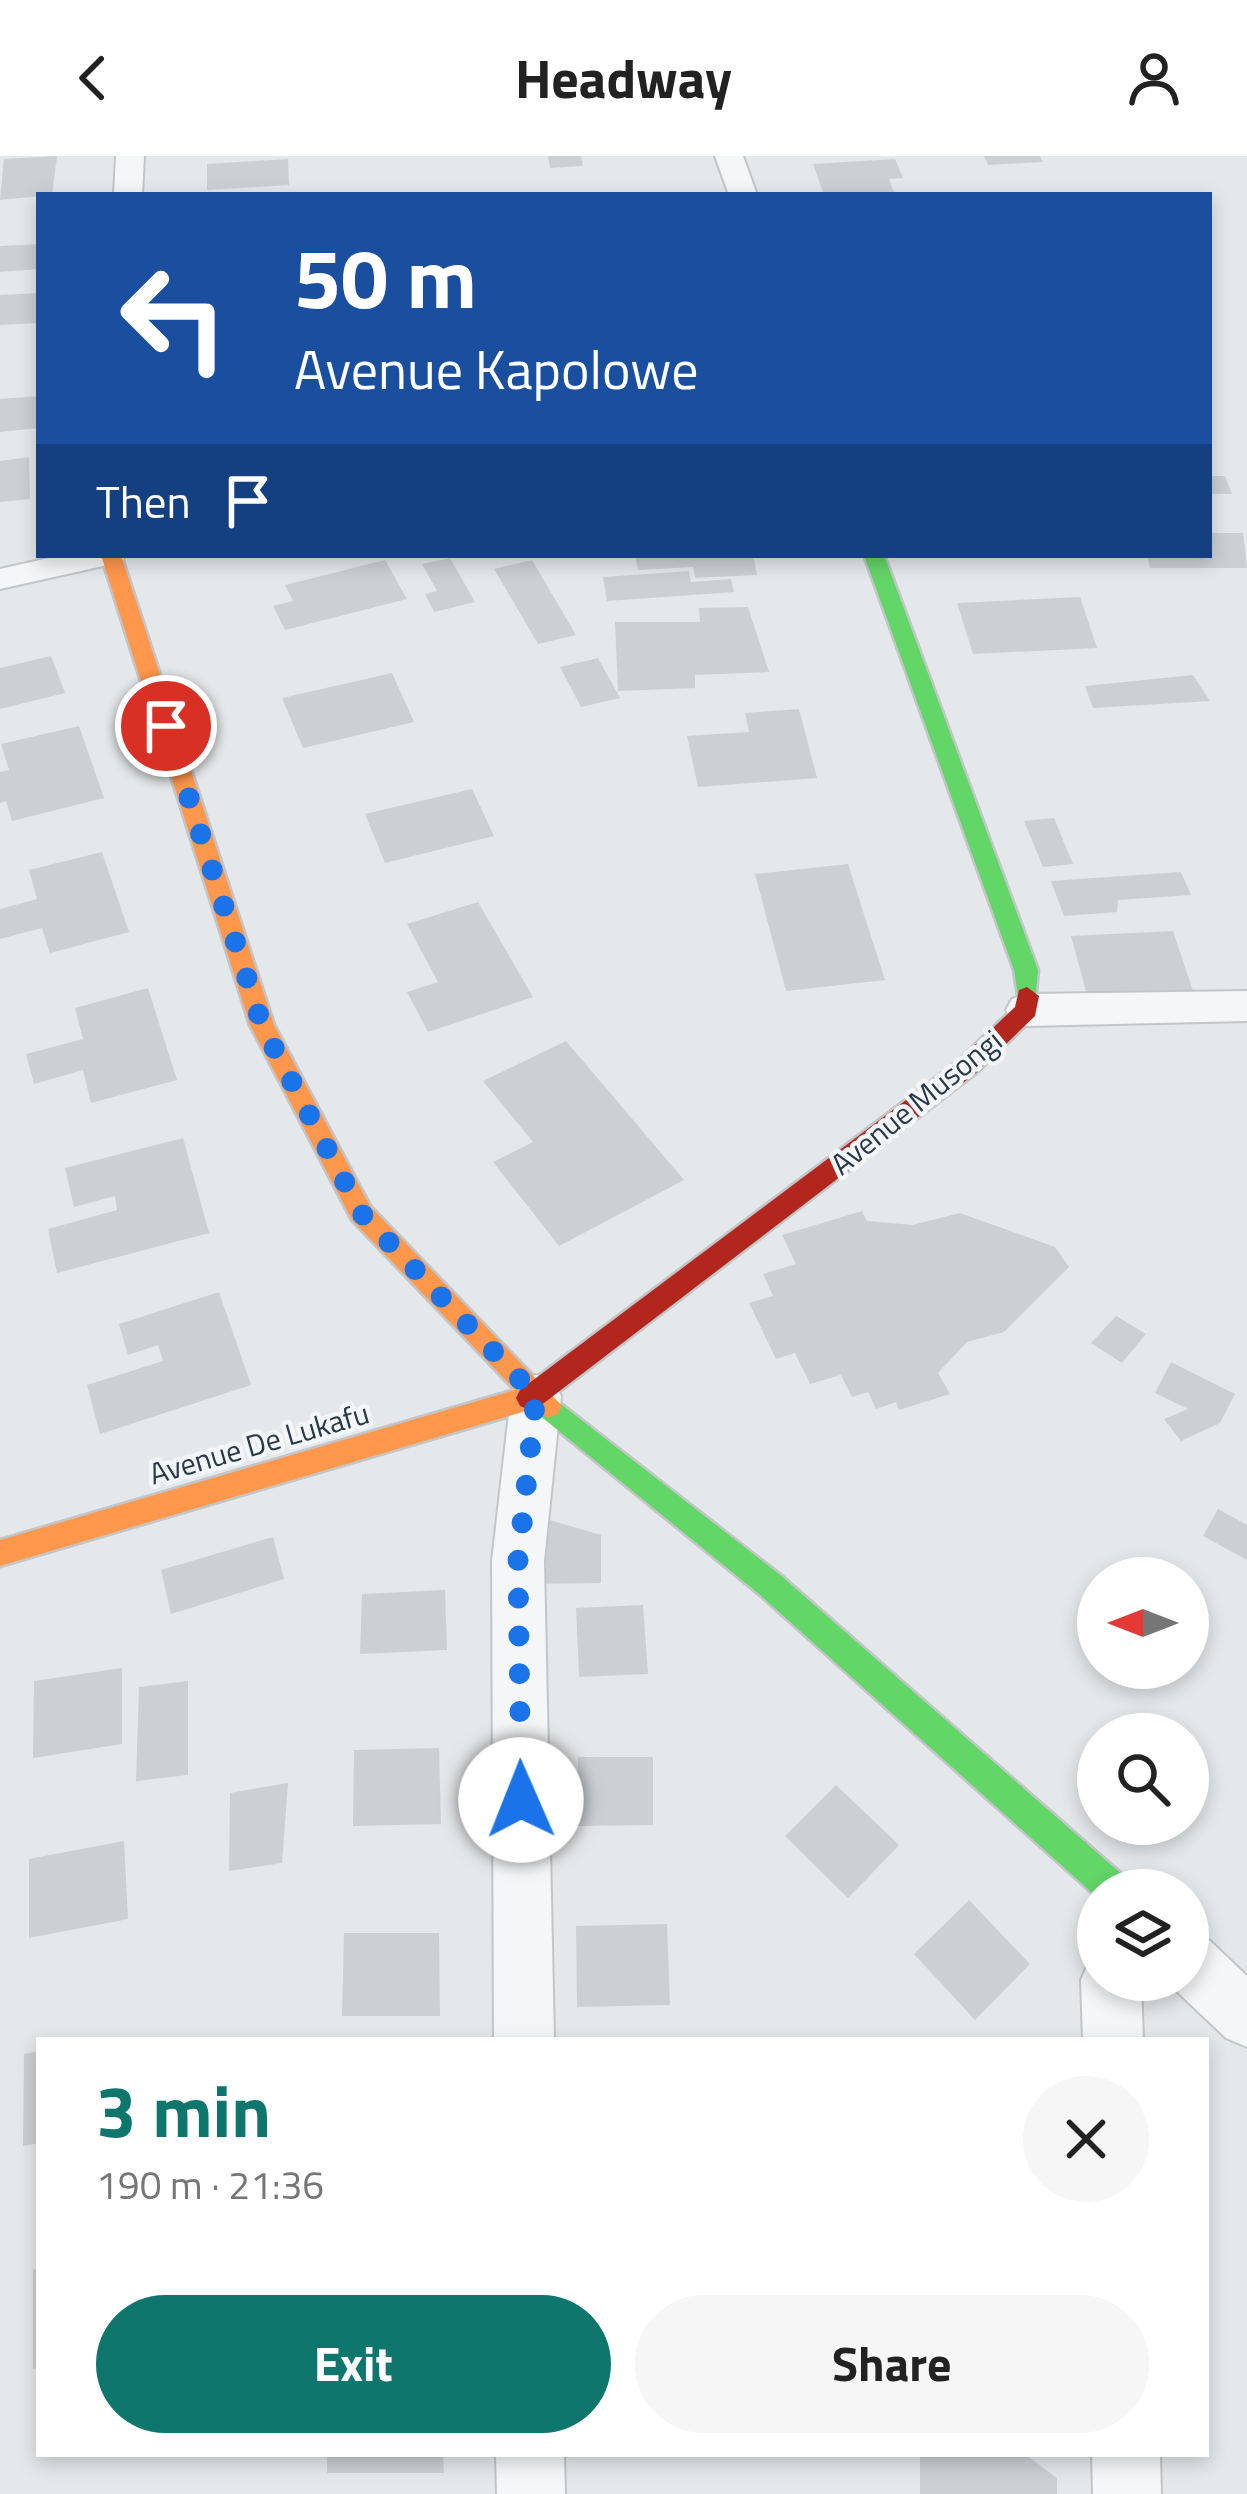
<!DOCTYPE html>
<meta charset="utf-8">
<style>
:root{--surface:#fff;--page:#f6f6f6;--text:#222;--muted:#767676;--accent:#0f766e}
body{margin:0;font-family:"Titillium Web",sans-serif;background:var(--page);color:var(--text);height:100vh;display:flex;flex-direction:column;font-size:45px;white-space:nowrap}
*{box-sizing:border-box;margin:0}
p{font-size:39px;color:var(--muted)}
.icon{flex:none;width:66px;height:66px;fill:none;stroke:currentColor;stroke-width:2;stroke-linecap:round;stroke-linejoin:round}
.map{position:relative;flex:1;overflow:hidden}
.panel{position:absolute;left:36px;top:1881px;width:1173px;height:420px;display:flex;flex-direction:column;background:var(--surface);border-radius:0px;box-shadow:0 6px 18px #0003}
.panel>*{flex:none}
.hud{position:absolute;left:36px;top:36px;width:1176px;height:366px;border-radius:0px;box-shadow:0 6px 18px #0003;background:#1a4fa0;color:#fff;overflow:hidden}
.needle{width:78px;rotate:270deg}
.fabs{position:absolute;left:1077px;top:1401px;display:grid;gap:24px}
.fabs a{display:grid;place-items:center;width:132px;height:132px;border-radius:50%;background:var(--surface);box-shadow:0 6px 18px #0003;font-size:60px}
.pin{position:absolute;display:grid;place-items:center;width:102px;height:102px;color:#fff;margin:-51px;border:6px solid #fff;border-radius:50%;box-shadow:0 3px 12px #0007}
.me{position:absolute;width:132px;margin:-66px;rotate:359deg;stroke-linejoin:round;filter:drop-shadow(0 0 9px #0008)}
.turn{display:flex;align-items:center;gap:42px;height:252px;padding:0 60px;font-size:54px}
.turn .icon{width:156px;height:156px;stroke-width:2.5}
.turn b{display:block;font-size:84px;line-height:102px}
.then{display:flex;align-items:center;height:114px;padding:0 60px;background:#0003;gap:24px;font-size:45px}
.round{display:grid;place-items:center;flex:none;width:126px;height:126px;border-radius:63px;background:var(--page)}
.head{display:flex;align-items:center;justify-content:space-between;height:204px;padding:0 60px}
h1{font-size:72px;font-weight:700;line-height:90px;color:var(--accent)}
.action{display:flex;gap:24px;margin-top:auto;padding:24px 60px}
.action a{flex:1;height:138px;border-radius:72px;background:var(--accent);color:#fff;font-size:48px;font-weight:700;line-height:138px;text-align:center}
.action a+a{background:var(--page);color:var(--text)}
header{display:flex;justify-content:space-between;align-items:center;height:156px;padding:0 60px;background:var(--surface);font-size:54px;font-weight:700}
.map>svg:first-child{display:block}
.building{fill:#cdd0d3}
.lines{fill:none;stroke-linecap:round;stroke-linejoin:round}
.street-casing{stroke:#c3c6c8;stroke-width:4}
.fast-casing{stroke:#c3c6c8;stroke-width:5}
.slow-casing{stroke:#c3c6c8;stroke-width:5}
.jam-casing{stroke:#c3c6c8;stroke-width:5}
.street{fill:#f4f6f7;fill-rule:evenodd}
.fast{fill:#63d668;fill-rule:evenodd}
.slow{fill:#ff974d;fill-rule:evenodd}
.jam{fill:#b3261e;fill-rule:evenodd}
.route{stroke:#1a73e8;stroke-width:21;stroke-dasharray:0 37.8}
.labels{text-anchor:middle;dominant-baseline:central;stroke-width:9;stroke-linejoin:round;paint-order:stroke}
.street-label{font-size:30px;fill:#293746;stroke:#f3f6f9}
</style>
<header><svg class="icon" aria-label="back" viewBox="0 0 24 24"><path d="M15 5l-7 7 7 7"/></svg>Headway<svg class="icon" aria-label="person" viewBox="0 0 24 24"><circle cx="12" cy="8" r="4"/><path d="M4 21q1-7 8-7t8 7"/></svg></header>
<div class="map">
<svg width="1247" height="2338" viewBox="0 0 1247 2338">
<rect width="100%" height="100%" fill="#e5e8ea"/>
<g class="building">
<polygon points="57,0 52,39 0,44 4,3"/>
<polygon points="548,0 581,0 583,10 550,12"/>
<polygon points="984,0 1040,0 1043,6 988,9"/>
<polygon points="288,3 289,29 207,34 207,8"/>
<polygon points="895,3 903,22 889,23 895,39 824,39 813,8"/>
<polygon points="39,88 39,113 0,116 0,90"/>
<polygon points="39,137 39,167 0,169 0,139"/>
<polygon points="39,240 39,272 0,276 0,243"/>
<polygon points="29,301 30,343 0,346 0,305"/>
<polygon points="1209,320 1225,320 1232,338 1209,338"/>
<polygon points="1209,377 1243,377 1247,412 1150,412 1147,399 1209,399"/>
<polygon points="635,399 753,399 757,419 695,422 693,411 638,414"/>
<polygon points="450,402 475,446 434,456 425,438 437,435 422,408"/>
<polygon points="385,404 407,443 285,474 273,450 293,445 285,429"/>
<polygon points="532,404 576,479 538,488 494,413"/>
<polygon points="689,415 691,426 731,423 734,436 607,445 603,421"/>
<polygon points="1080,441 1097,492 973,498 957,447"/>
<polygon points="748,451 769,516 695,519 695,532 618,535 615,466 700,466 699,452"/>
<polygon points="51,500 65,537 0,553 0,512"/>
<polygon points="598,502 620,542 581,551 560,511"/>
<polygon points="392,517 414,566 303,592 282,542"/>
<polygon points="1193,519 1210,545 1093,552 1085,530"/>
<polygon points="799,553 817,622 698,631 687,580 749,576 745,557"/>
<polygon points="79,570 104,642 12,665 6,645 0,647 0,616 9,614 1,588"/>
<polygon points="472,633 494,680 385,707 365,658"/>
<polygon points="1054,662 1073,708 1043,711 1024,665"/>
<polygon points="102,696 129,776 50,797 42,772 0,783 0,753 37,743 29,714"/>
<polygon points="848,708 885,824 786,835 755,718"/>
<polygon points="1181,716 1191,739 1118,744 1117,756 1064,760 1051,725"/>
<polygon points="478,746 533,841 428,876 407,836 438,826 407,768"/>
<polygon points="1173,775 1195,841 1089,846 1071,780"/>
<polygon points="148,832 177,924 91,947 83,914 34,928 26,898 83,883 75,852"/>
<polygon points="566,885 684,1024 559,1090 493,1006 533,986 483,925"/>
<polygon points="183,982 209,1077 57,1117 48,1073 117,1054 115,1040 74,1051 65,1012"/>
<polygon points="862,1055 867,1065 912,1069 960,1057 1055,1091 1069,1111 1004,1176 967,1186 938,1217 950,1238 899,1254 896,1246 876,1253 868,1236 852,1241 841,1219 810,1228 795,1197 776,1203 749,1147 773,1140 763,1118 796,1108 782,1079"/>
<polygon points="219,1136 251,1229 100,1278 87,1229 163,1205 158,1189 128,1199 119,1168"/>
<polygon points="1116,1160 1146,1178 1122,1207 1091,1187"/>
<polygon points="1171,1206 1235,1238 1220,1267 1181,1285 1164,1263 1188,1253 1155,1237"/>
<polygon points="1218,1353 1247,1369 1247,1404 1203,1380"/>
<polygon points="529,1358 601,1379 601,1427 528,1428"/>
<polygon points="273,1381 284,1423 171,1458 161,1414"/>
<polygon points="445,1434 447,1494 360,1498 362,1438"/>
<polygon points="643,1449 648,1518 579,1521 576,1452"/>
<polygon points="122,1512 122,1588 33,1602 34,1525"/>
<polygon points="188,1525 188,1619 136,1625 139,1531"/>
<polygon points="439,1592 441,1668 353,1670 354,1594"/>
<polygon points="578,1601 653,1601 653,1669 577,1670"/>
<polygon points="288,1627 282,1707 229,1715 230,1637"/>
<polygon points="836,1629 899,1689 848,1742 785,1680"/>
<polygon points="124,1685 128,1763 29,1782 29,1703"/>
<polygon points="969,1744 1030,1808 975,1864 914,1798"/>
<polygon points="667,1768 670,1849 577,1851 576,1770"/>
<polygon points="344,1777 439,1777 440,1860 342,1860"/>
<polygon points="39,1895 39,1987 23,1990 24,1898"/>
<polygon points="39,2112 39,2212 33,2213 33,2114"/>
<polygon points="327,2298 443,2298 444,2317 327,2317"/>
<polygon points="920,2298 1025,2298 1057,2322 1057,2338 920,2338"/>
</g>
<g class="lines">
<defs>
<g id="street">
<polygon points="116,0 144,0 142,39 114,39"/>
<polygon points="715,0 743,0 757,39 729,39"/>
<polygon points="62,399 126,399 121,406 0,433 0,413"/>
<polygon points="1247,835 1247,865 1027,870 1012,865 1006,854 1012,843 1027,838"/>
<polygon points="536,1219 553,1225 561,1240 544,1405 554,1884 494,1884 492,1405 511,1240 519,1225"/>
<polygon points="1188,1775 1209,1784 1247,1820 1247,1891 1226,1882 1167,1826 1188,1824"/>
<polygon points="1098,1800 1098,1824 1141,1824 1143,1884 1083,1884 1081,1824 1090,1803"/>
<polygon points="496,2298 564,2298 565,2338 497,2338"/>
<polygon points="1092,2298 1160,2298 1161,2338 1093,2338"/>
</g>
<g id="fast">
<polygon points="864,399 884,399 1038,814 1035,846 1019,846 1014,814"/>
<polygon points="548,1238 779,1418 1126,1722 1130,1734 1098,1734 1098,1742 759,1438 538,1258 534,1250 538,1242"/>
</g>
<polygon id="slow" points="101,399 121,399 274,869 370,1050 562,1250 558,1258 548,1262 533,1253 0,1410 0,1384 515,1234 352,1064 250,869"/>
<polygon id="jam" points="1027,831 1039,840 1035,860 976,917 540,1250 530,1254 520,1250 516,1242 520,1234 958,905 1015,851 1019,834"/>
</defs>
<use href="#street" class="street-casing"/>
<use href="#fast" class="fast-casing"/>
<use href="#slow" class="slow-casing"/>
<use href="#jam" class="jam-casing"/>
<use href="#street" class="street"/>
<use href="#fast" class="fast"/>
<use href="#slow" class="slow"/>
<use href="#jam" class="jam"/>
</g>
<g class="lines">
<polyline class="route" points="166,570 262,869 361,1057 536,1240 518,1405 521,1644"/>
</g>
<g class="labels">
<g class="street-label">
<text transform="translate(916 946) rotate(-39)">Avenue Musongi</text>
<text transform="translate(259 1287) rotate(-16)">Avenue De Lukafu</text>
</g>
</g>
</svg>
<div class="fabs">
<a><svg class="needle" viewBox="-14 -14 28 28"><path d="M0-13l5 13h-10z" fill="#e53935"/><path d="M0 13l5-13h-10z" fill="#767676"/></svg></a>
<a><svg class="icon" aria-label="search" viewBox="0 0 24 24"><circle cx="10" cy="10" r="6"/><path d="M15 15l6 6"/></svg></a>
<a><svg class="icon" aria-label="layers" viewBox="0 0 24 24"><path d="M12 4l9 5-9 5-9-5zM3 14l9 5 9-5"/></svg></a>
</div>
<div class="pin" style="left:166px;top:570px;background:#d93025"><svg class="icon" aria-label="arrive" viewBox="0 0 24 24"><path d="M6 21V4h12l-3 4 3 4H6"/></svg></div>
<svg class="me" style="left:521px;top:1644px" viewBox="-20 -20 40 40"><circle r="19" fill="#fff"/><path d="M0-13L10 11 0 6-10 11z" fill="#1a73e8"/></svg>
<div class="hud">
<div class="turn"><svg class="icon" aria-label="left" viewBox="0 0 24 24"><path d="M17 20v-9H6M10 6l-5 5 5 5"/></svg><div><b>50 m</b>Avenue Kapolowe</div></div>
<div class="then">Then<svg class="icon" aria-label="arrive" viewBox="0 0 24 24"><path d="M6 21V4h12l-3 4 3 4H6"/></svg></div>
</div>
<section class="panel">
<div class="head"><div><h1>3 min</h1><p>190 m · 21:36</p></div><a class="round"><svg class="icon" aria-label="close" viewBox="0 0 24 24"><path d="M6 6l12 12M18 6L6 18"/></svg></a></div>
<div class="action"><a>Exit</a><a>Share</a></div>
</section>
</div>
